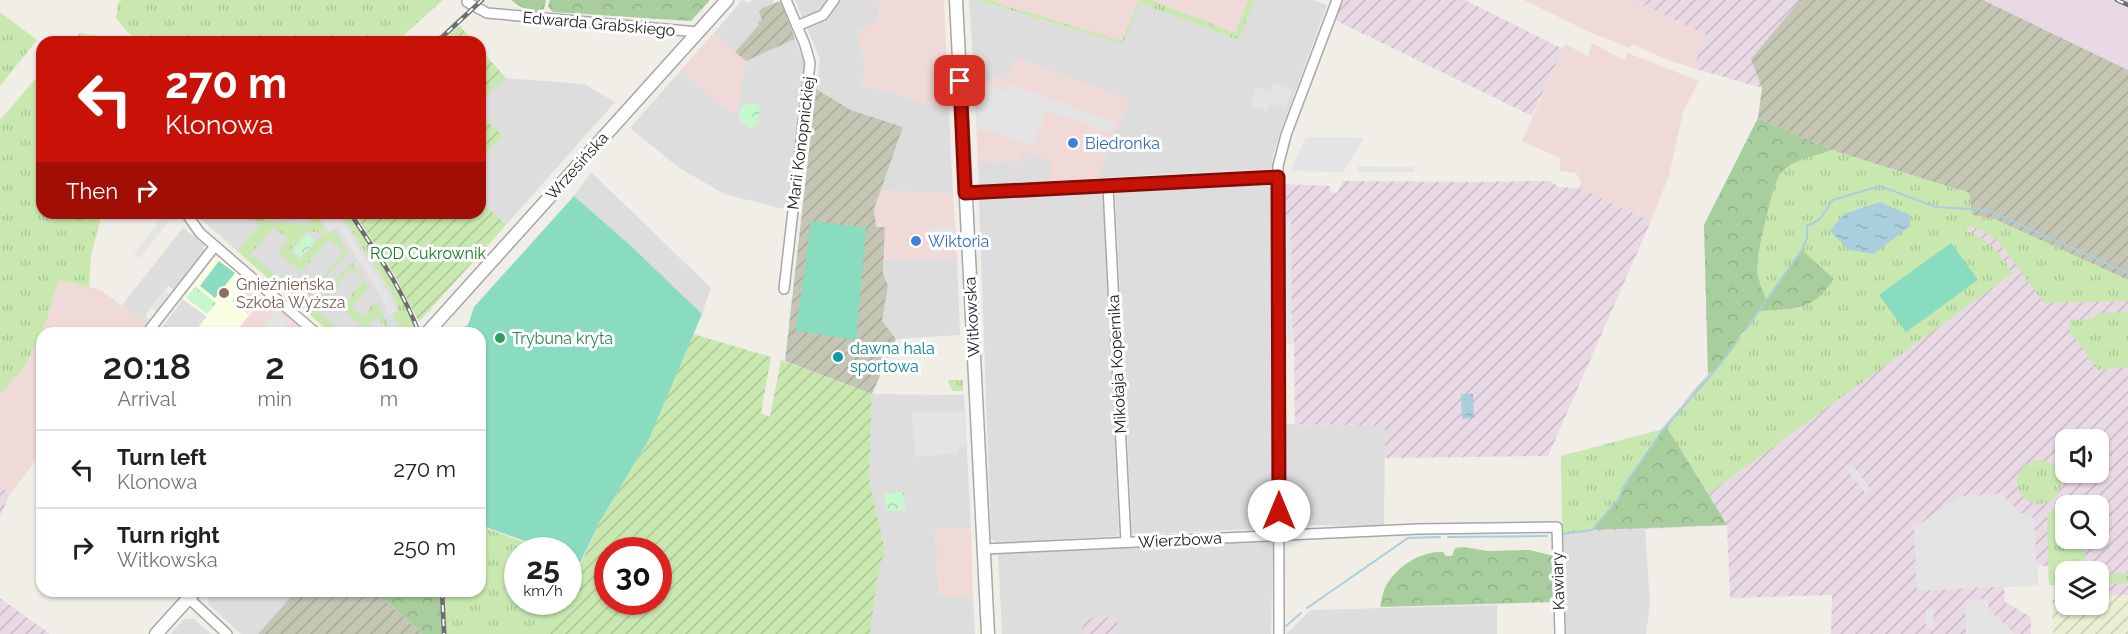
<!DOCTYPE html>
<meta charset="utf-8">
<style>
:root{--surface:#fff;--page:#f6f6f6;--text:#202124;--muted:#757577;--line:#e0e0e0}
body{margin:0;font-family:Raleway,sans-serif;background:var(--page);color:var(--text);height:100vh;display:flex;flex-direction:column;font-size:22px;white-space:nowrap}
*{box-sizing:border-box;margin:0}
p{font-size:20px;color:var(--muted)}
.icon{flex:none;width:33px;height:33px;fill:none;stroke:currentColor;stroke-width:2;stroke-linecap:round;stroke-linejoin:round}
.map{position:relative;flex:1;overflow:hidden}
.side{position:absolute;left:36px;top:327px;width:450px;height:270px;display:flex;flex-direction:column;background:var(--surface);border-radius:18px;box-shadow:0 2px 4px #0004}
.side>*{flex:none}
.top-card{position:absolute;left:36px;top:36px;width:450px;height:183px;border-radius:18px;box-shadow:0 2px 4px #0004;background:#c81208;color:#fff;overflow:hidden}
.tools{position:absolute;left:2055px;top:429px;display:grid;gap:12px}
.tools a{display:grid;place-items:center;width:54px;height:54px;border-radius:12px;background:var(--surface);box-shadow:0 2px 4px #0004;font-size:30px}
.speed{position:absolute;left:504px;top:537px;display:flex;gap:12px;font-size:30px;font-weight:700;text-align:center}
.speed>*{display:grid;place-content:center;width:78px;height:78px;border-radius:50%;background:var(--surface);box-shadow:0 2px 4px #0004;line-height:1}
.speed small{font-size:15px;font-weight:400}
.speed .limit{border:9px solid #d22;background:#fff;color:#111}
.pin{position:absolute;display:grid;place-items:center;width:51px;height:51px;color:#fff;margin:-26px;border-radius:12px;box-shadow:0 3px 9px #0006}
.me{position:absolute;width:66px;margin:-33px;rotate:0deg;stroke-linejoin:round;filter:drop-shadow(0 0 4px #0008)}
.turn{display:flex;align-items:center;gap:21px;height:126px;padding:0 30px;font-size:27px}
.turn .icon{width:78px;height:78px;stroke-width:2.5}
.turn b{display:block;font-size:42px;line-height:51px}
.then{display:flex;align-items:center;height:57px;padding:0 30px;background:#0003;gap:12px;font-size:22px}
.eta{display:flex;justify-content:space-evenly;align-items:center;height:102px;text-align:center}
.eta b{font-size:36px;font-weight:600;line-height:42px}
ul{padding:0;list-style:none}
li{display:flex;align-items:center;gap:18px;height:78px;padding:0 30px;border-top:2px solid var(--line)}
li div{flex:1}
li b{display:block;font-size:22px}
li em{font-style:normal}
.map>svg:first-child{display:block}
.residential{fill:#dedddd}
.commercial{fill:#f0dad7}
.industrial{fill:url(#industrial-furrows);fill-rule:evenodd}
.education{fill:#fcfee3}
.railway{fill:#e9d9e5}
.construction{fill:url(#construction-furrows)}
.farmland{fill:url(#farmland-furrows)}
.grass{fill:url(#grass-tufts);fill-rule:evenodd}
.forest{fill:url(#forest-crowns)}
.park{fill:url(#park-crowns)}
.garden{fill:url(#garden-furrows);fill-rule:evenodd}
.pitch{fill:#89dcc0}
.parking{fill:#e4e4e4}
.water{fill:url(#water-ripples)}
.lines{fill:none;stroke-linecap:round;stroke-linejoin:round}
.stream{stroke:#aacedc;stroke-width:2}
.minor-casing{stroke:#a7a7a7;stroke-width:12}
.tertiary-casing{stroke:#a7a7a7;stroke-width:15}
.minor{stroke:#fff;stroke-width:9}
.tertiary{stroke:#fff;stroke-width:12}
.rail-casing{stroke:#6e6e6e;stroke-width:4.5}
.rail{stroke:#fff;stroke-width:2;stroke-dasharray:7;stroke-linecap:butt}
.route-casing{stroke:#820c05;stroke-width:15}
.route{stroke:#c81208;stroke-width:10}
.shop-dot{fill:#3f7fe0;stroke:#fff;stroke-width:2}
.education-dot{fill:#8d6e63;stroke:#fff;stroke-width:2}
.leisure-dot{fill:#2e9e5b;stroke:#fff;stroke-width:2}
.culture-dot{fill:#0f9aa8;stroke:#fff;stroke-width:2}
.labels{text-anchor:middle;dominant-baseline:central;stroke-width:6;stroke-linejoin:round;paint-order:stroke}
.street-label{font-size:16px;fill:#202020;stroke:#fff}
.shop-label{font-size:16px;fill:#366cbe;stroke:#fff;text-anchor:start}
.park-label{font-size:16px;fill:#107c1f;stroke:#fff}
.education-label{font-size:16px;fill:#785e54;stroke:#fff;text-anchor:start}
.leisure-label{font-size:16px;fill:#27864d;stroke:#fff;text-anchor:start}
.culture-label{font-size:16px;fill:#0d838f;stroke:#fff;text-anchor:start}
</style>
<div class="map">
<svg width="2128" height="634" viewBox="0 0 2128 634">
<defs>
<pattern id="industrial-furrows" width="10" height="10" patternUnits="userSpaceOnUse" patternTransform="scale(1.5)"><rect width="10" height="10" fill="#e9d9e5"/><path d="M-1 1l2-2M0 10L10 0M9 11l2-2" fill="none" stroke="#c8bac4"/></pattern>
<pattern id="construction-furrows" width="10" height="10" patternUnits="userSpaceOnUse" patternTransform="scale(1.5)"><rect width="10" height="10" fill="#c4c5b3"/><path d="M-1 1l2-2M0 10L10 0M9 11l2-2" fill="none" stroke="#a8a99a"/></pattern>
<pattern id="farmland-furrows" width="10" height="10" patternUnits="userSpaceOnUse" patternTransform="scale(1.5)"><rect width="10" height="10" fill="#ebeed3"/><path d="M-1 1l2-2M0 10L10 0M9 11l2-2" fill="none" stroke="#c9ccb5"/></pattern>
<pattern id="grass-tufts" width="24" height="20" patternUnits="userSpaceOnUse" patternTransform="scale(1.5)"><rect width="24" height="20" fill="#c8e8b0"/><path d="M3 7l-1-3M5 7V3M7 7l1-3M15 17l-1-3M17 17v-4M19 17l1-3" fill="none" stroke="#acc797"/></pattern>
<pattern id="forest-crowns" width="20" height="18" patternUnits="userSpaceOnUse" patternTransform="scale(1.5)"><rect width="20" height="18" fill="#a9ce9e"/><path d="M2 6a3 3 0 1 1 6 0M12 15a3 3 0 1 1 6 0" fill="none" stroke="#91b188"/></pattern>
<pattern id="park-crowns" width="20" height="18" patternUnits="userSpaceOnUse" patternTransform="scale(1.5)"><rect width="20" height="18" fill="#c7f8cd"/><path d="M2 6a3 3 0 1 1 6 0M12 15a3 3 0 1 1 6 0" fill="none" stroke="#abd4b0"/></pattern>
<pattern id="garden-furrows" width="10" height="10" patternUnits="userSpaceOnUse" patternTransform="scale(1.5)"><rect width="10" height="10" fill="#c8e8b0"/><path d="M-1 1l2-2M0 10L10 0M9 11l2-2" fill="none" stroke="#acc797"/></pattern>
<pattern id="water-ripples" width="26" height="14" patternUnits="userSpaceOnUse" patternTransform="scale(1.5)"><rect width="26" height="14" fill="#aacedc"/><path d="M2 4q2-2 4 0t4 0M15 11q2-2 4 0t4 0" fill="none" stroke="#92b1bc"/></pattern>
</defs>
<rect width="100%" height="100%" fill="#f0eee7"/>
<g class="residential">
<polygon points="742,0 750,3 752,0 773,0 774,3 762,8 762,20 759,25 735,52 713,34"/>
<polygon points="795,0 880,0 878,21 857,31 866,70 860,85 902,95 949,113 953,194 880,190 903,127 851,110 816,89 820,59"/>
<polygon points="969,0 976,0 1045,21 1140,2 1239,40 1254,0 1313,0 1327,5 1281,130 1273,156 1272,169 1097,178 1129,100 1016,58 1007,81 993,75 990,82 974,77"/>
<polygon points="795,39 805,64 788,210 724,194 678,167 630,128 681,70 717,102 735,113 746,61"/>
<polygon points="506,78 584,84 615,102 506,225 480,200 480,158 503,136 480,114 480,102"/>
<polygon points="1022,150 1051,160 1051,181 981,185 979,183 978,162 1021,161"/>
<polygon points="591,172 711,288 702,314 630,245 574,196"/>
<polygon points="1273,184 1272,528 1136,535 1132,532 1115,194 1120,190"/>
<polygon points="1100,193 1103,197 1119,533 1116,536 996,543 991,538 979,201 982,197"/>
<polygon points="194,213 340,213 390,291 409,331 407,333 331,333"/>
<polygon points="183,228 204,244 204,251 174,290 168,286 141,321 122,305"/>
<polygon points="957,258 960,335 896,339 882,321 888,286 883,273 884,260"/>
<polygon points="183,299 207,317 194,333 163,333 165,330 162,328"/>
<polygon points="872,394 964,395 971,528 935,530 939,595 952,598 973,598 975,634 870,634 877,579 885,549 869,481"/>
<polygon points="1286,424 1385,426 1384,526 1286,525"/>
<polygon points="1645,529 1650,603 1646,634 1566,634 1563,533"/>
<polygon points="1270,541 1273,543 1271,634 1117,634 1116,617 1083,618 1083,634 1002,634 998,554"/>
<polygon points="214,591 296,591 258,634 241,634 208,604 208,597"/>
<polygon points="1497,605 1497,634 1286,634 1311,610"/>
<polygon points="184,619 194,619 211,634 171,634"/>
</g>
<g class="commercial">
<polygon points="880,0 944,0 949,113 902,95 860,85 866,70 857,31 878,21"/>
<polygon points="976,0 1254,0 1239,40 1140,3 1123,44"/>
<polygon points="1524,0 1633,0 1706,35 1693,68 1668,60 1632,44 1630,48 1589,32"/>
<polygon points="713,34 746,61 736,113 717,102 681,70"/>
<polygon points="1592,43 1624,60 1628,53 1699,81 1683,112 1669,175 1651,221 1579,188 1581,182 1576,173 1560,171 1560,158 1522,141 1565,44 1588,56"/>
<polygon points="1016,57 1130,100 1097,178 1051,181 1051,160 1022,150 1022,161 978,162 974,77 989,82 992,75 1007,81"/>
<polygon points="880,190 953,194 957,258 884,260 885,227 876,227 874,209"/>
<polygon points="59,280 101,290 141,320 145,316 165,330 163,333 42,333 42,465 35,461 10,494 0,487 0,395 25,366 46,322"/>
<polygon points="264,296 306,333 235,333"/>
<polygon points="971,528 973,598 952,598 939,595 935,530"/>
</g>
<g class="industrial">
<polygon points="1343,0 1465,0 1563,49 1532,116 1335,20"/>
<polygon points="1633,0 1800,0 1751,59 1762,88 1693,68 1706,35"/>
<path d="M1758,118L1972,215L2128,280V595L2099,596L2098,572H2066L2065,597L2058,598L2057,585H2049L2048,567L2037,564L2038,585L2004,587L2005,602L2031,617V634H1831L1832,595L1730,598L1727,525L1563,533L1561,456L1660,430L1708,374L1704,225ZM2066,440H2098V472H2066ZM2066,506H2098V538H2066Z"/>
<polygon points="1343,181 1473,182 1550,181 1559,187 1579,188 1651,221 1548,456 1385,458 1385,426 1295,424 1294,348 1283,184 1330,186 1331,192 1337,193"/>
<polygon points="0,487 10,494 0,516"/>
<polygon points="0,598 50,634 0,634"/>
<polygon points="1117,617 1117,634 1083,634 1082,618"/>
</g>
<polygon class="education" points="214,258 221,258 264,296 235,333 194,333 207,316 183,299"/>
<polygon class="railway" points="1983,0 2128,0 2128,70"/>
<g class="construction">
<polygon points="1800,0 1983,0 2128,70 2128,280 1996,220 1972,215 1969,193 1831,150 1758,118 1762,88 1751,59"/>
<polygon points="781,1 795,39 746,61 735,52 759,25 758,22 762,20 759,12 762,8"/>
<polygon points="816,89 851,110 903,127 874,209 876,227 885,227 883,273 888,286 882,321 896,339 872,394 785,361"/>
<polygon points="296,591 375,591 423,634 258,634"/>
</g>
<polygon class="farmland" points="2128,595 2128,634 2053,634 2052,598 2065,597 2066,604 2098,604 2099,596"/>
<g class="grass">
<polygon points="121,0 443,0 396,42 136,42 116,18 118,3"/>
<polygon points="976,0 990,0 1023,12 1024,11 1122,41 1139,0 1151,0 1235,33 1248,0 1254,0 1239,40 1140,3 1123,44"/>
<polygon points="0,12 37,40 0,86"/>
<polygon points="464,13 468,15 437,42 432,42"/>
<polygon points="80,33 97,35 103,42 70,42"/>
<polygon points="42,71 42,213 102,213 91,255 89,287 59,280 46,322 25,366 0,395 0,120"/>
<path d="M1831,150L1969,193L1972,215L1996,220L2128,280V301L2044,303L1998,241L1986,232L1969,226L1967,231C1990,239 2000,255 2013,273L1708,494L1666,426L1738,340L1758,311L1799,309L1834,279L1802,250L1766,299C1762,290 1758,278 1757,268C1756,255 1773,181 1780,173C1793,159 1814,156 1831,150Z"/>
<path d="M248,213H259L267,221L308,225L310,213H316L325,230L323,233L307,231L290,251L300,260L324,233H327L333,229L348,252L300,306L237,251L260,225ZM274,227L288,240L278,252L301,272L330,239L344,252L303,299L251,254Z"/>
<path d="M340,213H350C373,253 406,288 418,333H397L398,325L392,314L399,310L390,290Z"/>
<polygon points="352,262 363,279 351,268 315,308 342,333 331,333 307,312"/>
<polygon points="364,280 368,288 352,307 363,316 376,301 388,325 387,327 375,317 365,329 340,308"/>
<polygon points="2128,312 2128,367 2098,370 2069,330 2070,320 2092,319 2098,313"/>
<polygon points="948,380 963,380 963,391 953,391 949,384"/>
<polygon points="1660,430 1662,431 1624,486 1618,500 1592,530 1562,534 1561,456"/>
<circle cx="2039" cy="482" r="22"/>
<path d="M2067,499H2082L2083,505L2066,506V538L2084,539L2085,568H2106L2107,574L2128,573V583L2099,584L2098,572H2066L2065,585H2049L2047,517C2050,510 2061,505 2067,499Z"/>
<polygon points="480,526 546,550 518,550 518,602 563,602 549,634 439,634 443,591 480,591"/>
<polygon points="569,559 580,563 569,590 568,559"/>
</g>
<g class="forest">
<path d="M511,0H546L544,9C532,15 520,7 511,0Z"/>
<polygon points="550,0 710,0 691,21 553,12 548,7"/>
<path d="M1758,118L1831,150C1814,156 1794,159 1781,173C1773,181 1757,254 1757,267C1757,278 1762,289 1766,299L1802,250L1834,279C1810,313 1796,308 1758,311L1717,368L1708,374L1704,225Z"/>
<polygon points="1666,426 1727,525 1592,530 1618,500 1624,486"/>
<path d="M1464,547L1488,551L1530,550L1554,556V602L1380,607C1382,599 1383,590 1387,584C1399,565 1421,551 1443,552L1446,556H1452L1455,548Z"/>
<polygon points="375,591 444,591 447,634 423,634"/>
</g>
<g class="park">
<path d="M747,103H754L760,108L758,123L752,128C737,124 734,110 747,103Z"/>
<polygon points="307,234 315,241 300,257 293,251"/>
<polygon points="195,286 216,303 207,314 186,298"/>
<polygon points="904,492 905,510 886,511 884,494"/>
</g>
<g class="garden">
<polygon points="460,26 474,42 441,42 459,26"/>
<polygon points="480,49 506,78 480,102"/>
<polygon points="480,114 503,136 480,158"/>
<polygon points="480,200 506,225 419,322 394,274 354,213 480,213"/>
<path d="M693,334L771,357L761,413L770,417L781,360L872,394L869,481L885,549L877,579L870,634H549L563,602H568L569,590L599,523L649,439ZM608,550H658V602H608Z"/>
</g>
<g class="pitch">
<polygon points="574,196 630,245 702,314 649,439 599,523 580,563 569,558 568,550 550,550 480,525 480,333 454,333 468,325 474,307"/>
<polygon points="811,221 866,228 856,340 796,331"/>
<polygon points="1951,243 1978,280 1906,332 1879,295"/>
<polygon points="219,261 235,273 215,298 200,286"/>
</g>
<g class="parking">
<polygon points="976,81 1007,91 1010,84 1116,123 1111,134 1047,110 1033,147 988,130 977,130"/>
<polygon points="1273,83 1292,90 1285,108 1270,103 1266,111 1250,105 1257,87 1269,91"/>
<polygon points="1306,137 1364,138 1343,172 1290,171"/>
<polygon points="1358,166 1414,167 1414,172 1358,172"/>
<polygon points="166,213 174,214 140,258 134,254"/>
<polygon points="318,213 337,213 388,292 397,311 389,315 380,295 337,227 329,232"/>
<polygon points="1279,216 1291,217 1292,344 1279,343"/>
<polygon points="953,227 954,250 930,252 929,228"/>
<polygon points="246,283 262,297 248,314 232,301"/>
<polygon points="165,291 171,295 157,313 152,308"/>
<polygon points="276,310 288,321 279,333 265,333 261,330"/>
<polygon points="964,411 966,446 958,447 958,453 915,457 912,413"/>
<polygon points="1852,464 1871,490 1866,494 1846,468"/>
<polygon points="2002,494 2018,512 2034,518 2038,585 1917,591 1914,528 1960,496"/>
<polygon points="1988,599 1989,610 2016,634 1966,634 1965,600"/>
<polygon points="1926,609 1933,609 1934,628 1926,628"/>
</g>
<g class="water">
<polygon points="1880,202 1910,215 1910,226 1874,254 1849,250 1830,231 1844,214"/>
<polygon points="1461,394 1473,394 1474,418 1462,419"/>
</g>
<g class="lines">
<g class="stream">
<polyline points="1745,330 1802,250 1807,238 1807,226 1819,220 1833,200 1880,186 1936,207 1988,210 2128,273"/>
<polyline points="1562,534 1592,530 1618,500 1624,486 1662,431 1717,368 1738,340"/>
<polyline points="1448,537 1547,536"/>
<polyline points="1307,608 1408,538 1440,537"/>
<polyline points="1286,626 1301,613"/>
</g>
<defs>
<g id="minor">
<polyline points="467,2 487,13 698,32"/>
<polyline points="797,26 823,15 834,0"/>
<polyline points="1108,186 1126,542"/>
<polyline points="965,193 1278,177"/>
<polyline points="186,213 200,233 316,333"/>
<polyline points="784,289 810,63 805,45 786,0"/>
<polyline points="147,333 215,246"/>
<polyline points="984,549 1419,529 1557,527 1560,634"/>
<polyline points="181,591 227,634"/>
<polyline points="1279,634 1278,166 1286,135 1337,0"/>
</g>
<g id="tertiary">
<polyline points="956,0 988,634"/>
<polyline points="427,333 727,0"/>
<polyline points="156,634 195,591"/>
</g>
</defs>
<use href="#minor" class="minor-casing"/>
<use href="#tertiary" class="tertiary-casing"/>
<use href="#minor" class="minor"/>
<use href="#tertiary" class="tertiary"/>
<defs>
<g id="rail">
<polyline points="2117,0 2128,5"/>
<polyline points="437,42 482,0"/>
<path d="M350,213C376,252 402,288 419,333"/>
<polyline points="442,591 444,634"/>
</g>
</defs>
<use href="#rail" class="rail-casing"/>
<use href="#rail" class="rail"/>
</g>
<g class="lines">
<defs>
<polyline id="route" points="960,81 965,193 1278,177 1279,511"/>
</defs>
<use href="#route" class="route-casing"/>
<use href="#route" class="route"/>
</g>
<g class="shop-dot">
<circle cx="1073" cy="143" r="6"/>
<circle cx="916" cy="241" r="6"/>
</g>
<circle class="education-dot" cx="224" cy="293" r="6"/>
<circle class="leisure-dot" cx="500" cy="338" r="6"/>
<circle class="culture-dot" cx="838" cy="357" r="6"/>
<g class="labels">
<g class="street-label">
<text transform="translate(599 24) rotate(5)">Edwarda Grabskiego</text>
<text transform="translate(801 143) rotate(-83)">Marii Konopnickiej</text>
<text transform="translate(577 166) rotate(-48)">Wrzesińska</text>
<text transform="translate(972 317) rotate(-93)">Witkowska</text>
<text transform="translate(1117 364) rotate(-93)">Mikołaja Kopernika</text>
<text transform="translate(1180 540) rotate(-3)">Wierzbowa</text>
<text transform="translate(1558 581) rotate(-92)">Kawiary</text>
</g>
<g class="shop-label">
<text x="1085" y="143">Biedronka</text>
<text x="928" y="241">Wiktoria</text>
</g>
<g class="park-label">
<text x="428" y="253">ROD Cukrownik</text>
</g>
<g class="education-label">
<text x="236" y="284">Gnieźnieńska<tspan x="236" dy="18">Szkoła Wyższa</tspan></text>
</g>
<g class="leisure-label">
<text x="512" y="338">Trybuna kryta</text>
</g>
<g class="culture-label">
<text x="850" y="348">dawna hala<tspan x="850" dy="18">sportowa</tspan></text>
</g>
</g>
</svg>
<div class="tools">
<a><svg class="icon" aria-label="sound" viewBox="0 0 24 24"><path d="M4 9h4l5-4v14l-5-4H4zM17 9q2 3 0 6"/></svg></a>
<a><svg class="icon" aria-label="search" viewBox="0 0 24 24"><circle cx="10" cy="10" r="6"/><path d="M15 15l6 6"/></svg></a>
<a><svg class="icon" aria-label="layers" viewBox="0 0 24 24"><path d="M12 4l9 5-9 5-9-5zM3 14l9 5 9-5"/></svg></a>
</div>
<div class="speed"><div>25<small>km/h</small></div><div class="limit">30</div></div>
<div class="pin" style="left:960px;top:81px;background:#d93025"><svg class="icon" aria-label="arrive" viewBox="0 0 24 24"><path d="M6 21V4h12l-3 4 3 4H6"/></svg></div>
<svg class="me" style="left:1279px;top:511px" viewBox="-20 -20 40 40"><circle r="19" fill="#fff"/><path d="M0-13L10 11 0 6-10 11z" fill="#c81208"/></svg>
<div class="top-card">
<div class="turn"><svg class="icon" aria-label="left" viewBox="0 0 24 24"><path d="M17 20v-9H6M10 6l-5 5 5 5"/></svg><div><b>270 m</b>Klonowa</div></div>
<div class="then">Then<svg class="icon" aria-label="right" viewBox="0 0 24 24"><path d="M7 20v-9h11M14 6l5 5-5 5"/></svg></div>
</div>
<section class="side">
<div class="eta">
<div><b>20:18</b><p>Arrival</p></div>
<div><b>2</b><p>min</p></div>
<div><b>610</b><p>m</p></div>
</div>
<ul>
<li><svg class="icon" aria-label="left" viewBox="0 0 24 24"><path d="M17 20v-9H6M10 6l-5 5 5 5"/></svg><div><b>Turn left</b><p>Klonowa</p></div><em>270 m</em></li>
<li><svg class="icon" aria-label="right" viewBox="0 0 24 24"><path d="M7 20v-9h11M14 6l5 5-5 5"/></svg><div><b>Turn right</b><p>Witkowska</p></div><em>250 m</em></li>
</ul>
</section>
</div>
